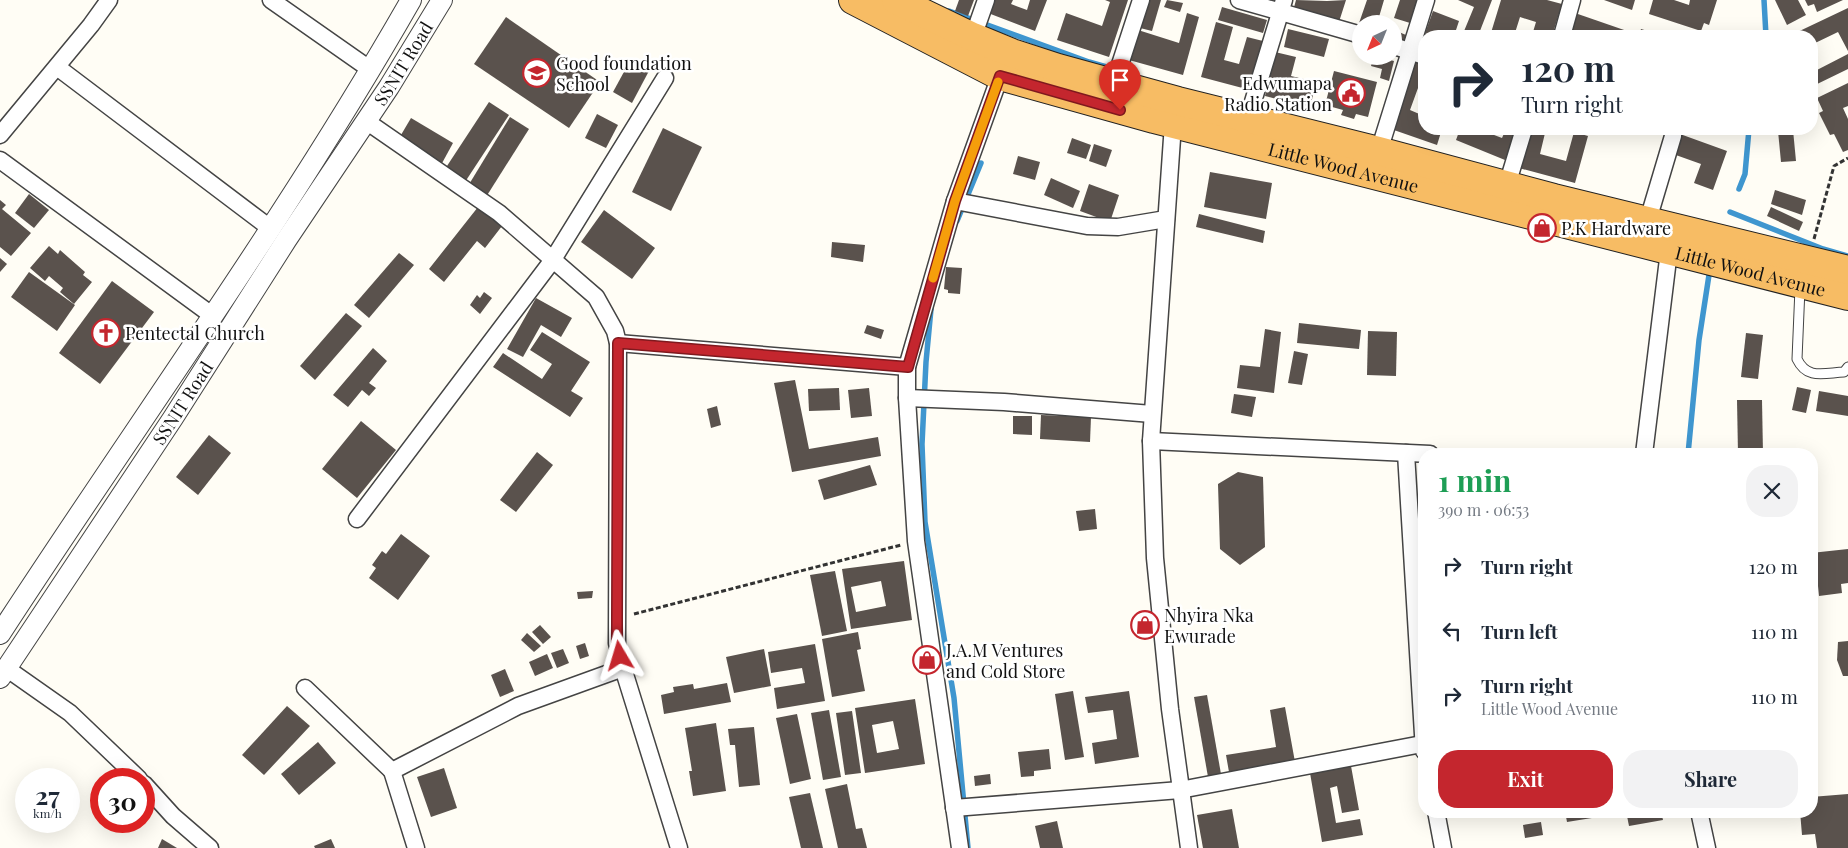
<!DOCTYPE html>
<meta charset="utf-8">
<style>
:root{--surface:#fff;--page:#f2f2f3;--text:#1f2937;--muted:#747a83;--accent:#c4262e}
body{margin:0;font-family:"Playfair Display",serif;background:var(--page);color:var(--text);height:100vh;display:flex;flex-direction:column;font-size:19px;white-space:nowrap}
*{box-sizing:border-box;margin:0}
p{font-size:16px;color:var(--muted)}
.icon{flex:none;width:28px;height:28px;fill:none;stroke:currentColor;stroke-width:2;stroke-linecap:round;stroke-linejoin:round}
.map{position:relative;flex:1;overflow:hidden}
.panel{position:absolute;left:1418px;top:448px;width:400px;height:370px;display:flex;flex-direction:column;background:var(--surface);border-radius:20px;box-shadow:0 5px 20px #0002}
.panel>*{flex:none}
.banner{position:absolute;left:1418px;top:30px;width:400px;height:105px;border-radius:20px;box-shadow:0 5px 20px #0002;background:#fff;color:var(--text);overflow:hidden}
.needle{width:32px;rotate:223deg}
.fabs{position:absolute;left:1352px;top:15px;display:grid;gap:10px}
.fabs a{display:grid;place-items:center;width:50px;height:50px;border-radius:50%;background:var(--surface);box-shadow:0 5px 20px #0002;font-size:25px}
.speed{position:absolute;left:15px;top:768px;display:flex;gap:10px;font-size:25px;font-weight:700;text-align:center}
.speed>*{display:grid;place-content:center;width:65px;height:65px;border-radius:50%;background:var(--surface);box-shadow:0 5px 20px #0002;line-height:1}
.speed small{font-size:12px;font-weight:400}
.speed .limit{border:8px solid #d22;background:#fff;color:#111}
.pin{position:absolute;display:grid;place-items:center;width:42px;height:42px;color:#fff;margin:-51px -21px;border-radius:50% 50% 50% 0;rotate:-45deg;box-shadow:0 0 5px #0007}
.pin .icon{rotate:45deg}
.me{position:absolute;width:55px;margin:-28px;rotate:353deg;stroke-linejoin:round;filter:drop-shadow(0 0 4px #0008)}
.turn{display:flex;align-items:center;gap:18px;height:105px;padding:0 20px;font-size:22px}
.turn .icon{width:65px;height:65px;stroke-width:2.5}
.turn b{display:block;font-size:35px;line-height:42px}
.round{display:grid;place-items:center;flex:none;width:52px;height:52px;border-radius:20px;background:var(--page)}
.head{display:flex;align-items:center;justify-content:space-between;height:85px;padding:0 20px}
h1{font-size:30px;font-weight:700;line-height:38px;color:#1e9e55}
.action{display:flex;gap:10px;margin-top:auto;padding:10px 20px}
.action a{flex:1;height:58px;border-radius:20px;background:var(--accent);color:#fff;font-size:20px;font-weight:700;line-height:58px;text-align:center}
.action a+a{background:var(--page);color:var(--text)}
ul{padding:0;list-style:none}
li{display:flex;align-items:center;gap:15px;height:65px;padding:0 20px}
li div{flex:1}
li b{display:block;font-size:19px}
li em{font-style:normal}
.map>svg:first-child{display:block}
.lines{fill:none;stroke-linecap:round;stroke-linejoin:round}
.stream{stroke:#3f96cf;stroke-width:5.5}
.building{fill:#5a524d;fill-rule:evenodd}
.service-casing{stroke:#444;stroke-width:11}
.minor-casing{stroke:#444;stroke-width:19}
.tertiary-casing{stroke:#444;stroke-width:22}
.trunk-casing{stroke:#222;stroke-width:30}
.path{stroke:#333;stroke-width:3;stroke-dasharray:5 2.5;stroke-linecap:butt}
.service{stroke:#fff;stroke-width:9}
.minor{stroke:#fff;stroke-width:16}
.tertiary{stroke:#fff;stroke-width:20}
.trunk{stroke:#f7bc64;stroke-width:28}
.route-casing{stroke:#7f191e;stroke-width:12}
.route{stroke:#c4262e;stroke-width:9}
.slow{stroke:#f59e0b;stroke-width:9}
.labels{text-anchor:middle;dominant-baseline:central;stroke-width:5;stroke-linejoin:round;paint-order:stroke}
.street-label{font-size:18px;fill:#111;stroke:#fff}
.poi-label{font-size:18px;fill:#111;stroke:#fff;text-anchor:start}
</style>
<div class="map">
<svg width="1848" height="848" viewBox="0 0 1848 848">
<rect width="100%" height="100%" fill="#fffdf5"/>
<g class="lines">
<g class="stream">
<polyline points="1764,0 1766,36"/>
<polyline points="949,11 1089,62 1117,70"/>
<polyline points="1739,189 1745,174 1749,129"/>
<polyline points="1730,212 1823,249 1848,256"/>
<polyline points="957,221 981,163"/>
<polyline points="931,309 926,362 922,444 925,522 954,698 968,848"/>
<polyline points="1688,454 1699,340 1709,275"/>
</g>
</g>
<g class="building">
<polygon points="959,0 974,0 968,16 955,11"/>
<polygon points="993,0 1013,0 1011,4 1027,10 1030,0 1047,0 1035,31 988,13"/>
<polygon points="1105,0 1128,0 1109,57 1057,40 1066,13 1102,26 1110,2"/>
<polygon points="1147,0 1161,0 1152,31 1140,28"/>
<polygon points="1167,0 1183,3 1180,12 1164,7"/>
<polygon points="1296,0 1327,1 1346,0 1338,25 1293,11"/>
<polygon points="1367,0 1384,0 1379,17 1385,20 1384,24 1361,24 1361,27 1358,26"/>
<polygon points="1400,0 1418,0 1410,23 1394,18"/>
<polygon points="1458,0 1492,0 1478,36 1462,36 1474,7"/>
<polygon points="1501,0 1547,0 1562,4 1552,36 1533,32 1536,22 1520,17 1514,36 1490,36"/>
<polygon points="1604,0 1635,0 1632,10"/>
<polygon points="1653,0 1674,0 1689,5 1690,0 1717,0 1709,25 1704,23 1701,31 1649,14"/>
<polygon points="1775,0 1798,0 1806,15 1787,25"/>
<polygon points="1805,0 1843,0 1817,12 1814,4 1808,6"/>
<polygon points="1222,7 1267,20 1263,33 1218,20"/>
<polygon points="1848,8 1848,51 1838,32 1811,45 1811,36 1789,36"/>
<polygon points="1433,11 1459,21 1454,36 1424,36"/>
<polygon points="1187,13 1199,17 1183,75 1129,60 1138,30 1179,43"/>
<polygon points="1575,13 1627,31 1625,36 1567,36"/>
<polygon points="506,17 600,82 569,128 474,64"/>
<polygon points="1216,22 1233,27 1224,60 1239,64 1247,37 1263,41 1250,90 1201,77"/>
<polygon points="1288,29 1329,39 1324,57 1284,47"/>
<polygon points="1641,29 1664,36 1639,36"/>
<polygon points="1394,30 1406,35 1404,41 1394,38"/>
<polygon points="1275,52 1296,57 1291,76 1316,82 1310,108 1265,96"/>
<polygon points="1848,54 1848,69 1811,87 1811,64 1815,71"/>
<polygon points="1374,56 1394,61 1389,81 1380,78 1382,69 1371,66"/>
<polygon points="631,59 650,69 632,103 613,92"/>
<polygon points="1414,60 1424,64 1424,78 1422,77 1410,110 1424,116 1424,129 1442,129 1437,145 1391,129"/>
<polygon points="1334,71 1377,82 1368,117 1356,114 1354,119 1341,115 1343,110 1325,105"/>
<polygon points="1848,83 1848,106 1843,108 1848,119 1848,150 1843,152 1834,134 1830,135 1819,113 1823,111 1817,98"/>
<polygon points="489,102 509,115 465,182 445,169"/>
<polygon points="597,114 618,125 606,148 585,138"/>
<polygon points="510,117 529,129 486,197 468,186"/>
<polygon points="411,118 453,143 441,165 398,140"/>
<polygon points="663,128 702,147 671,211 632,192"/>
<polygon points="1460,129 1482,129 1481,130 1502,138 1506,129 1518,129 1505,160 1456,140"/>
<polygon points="1530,129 1546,129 1540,154 1566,161 1574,132 1588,136 1575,183 1519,168"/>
<polygon points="1793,130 1796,161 1781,162 1778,131"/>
<polygon points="1680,134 1727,151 1713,190 1694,183 1701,164 1673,154"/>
<polygon points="1072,138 1091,145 1086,159 1067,153"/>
<polygon points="1094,144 1112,150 1106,167 1089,161"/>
<polygon points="1018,156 1040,162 1035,180 1013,174"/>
<polygon points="1210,172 1272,183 1266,219 1204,207"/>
<polygon points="1051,178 1080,191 1073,208 1044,195"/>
<polygon points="1089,184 1119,195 1110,222 1080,211"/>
<polygon points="1775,190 1806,200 1802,215 1771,204"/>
<polygon points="29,194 49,210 34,228 15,213"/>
<polygon points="0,200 6,205 2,209 31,233 11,256 0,247"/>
<polygon points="478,207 502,226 485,248 477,241 444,282 429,269"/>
<polygon points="1771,207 1803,222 1799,231 1767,216"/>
<polygon points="604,210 655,248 632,279 581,242"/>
<polygon points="1199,214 1265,231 1263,243 1196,227"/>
<polygon points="832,242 865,245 863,262 831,257"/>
<polygon points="49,246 58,254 60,250 85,272 83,275 92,282 74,304 60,292 63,288 49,276 45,281 30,268"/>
<polygon points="399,253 414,265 369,318 354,305"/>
<polygon points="0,258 7,264 0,272"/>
<polygon points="946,267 962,268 960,294 948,293 948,290 944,289"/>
<polygon points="29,272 75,305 57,331 11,297"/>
<polygon points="112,281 154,312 100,384 59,353"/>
<polygon points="484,292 492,298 480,314 470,305 477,295 480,298"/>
<polygon points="536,298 572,318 561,337 541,325 523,357 507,349"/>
<polygon points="346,313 362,326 315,380 300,366"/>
<polygon points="1299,323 1361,330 1359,349 1297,343"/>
<polygon points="867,325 884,330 881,339 864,333"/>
<polygon points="1265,329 1281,332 1274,393 1237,388 1240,365 1260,367"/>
<polygon points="1368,331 1397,332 1396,376 1367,375"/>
<polygon points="542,332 590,362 571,391 583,398 570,417 493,367 503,353 542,379 552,364 530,350"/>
<polygon points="1746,333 1763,335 1758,379 1741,377"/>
<polygon points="373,348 387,361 369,383 376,388 369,396 362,390 348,407 333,395"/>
<polygon points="1294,351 1308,354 1302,385 1288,383"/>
<polygon points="795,380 809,449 878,437 881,456 792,472 774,383"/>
<polygon points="1797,387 1811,390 1806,413 1792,410"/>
<polygon points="839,388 840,410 809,411 808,389"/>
<polygon points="869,388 872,416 851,418 848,390"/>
<polygon points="1819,391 1848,396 1848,416 1816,411"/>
<polygon points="1234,394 1256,397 1252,417 1231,413"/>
<polygon points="1737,400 1762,400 1763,454 1738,454"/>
<polygon points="717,406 721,425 711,428 707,409"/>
<polygon points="1041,415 1091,417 1090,442 1040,439"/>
<polygon points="1013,416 1032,416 1032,435 1013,434"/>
<polygon points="361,421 396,450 357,498 322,469"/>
<polygon points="209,435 231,453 198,495 176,477"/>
<polygon points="537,452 553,465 516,512 500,500"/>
<polygon points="870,465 877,485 824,500 818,480"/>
<polygon points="1238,472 1263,477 1265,547 1240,565 1220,549 1218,484"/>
<polygon points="1095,509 1097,529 1079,531 1076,511"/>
<polygon points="401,534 430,556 398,600 369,578 376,568 372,565 382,551 386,554"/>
<polygon points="1848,549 1848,583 1841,584 1842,593 1819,596 1818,586 1811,587 1811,553"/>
<path d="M904,561L912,620L851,629L842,569ZM881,581L886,606L856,612L851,587Z"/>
<polygon points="835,571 847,631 822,636 810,575"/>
<polygon points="593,591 592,598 578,599 577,592"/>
<polygon points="540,625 551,637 543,644 532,632"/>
<polygon points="858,632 861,649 857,650 865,691 832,697 822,639"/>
<polygon points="527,633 541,646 534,652 521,640"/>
<polygon points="1848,641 1848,676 1843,676 1837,660 1838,642"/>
<polygon points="585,643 589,656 580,659 576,646"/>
<polygon points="815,644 825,701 777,709 774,688 805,683 802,668 771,673 768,652"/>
<polygon points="563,649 569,663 557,668 551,653"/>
<polygon points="764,649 771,686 734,693 726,657"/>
<polygon points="547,654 553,668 535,676 529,662"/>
<polygon points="505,669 514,691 500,697 491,675"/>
<polygon points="727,683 731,702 664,714 661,695 674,692 673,687 693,684 694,689"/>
<polygon points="1073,691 1084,757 1065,760 1055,694"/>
<polygon points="1129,691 1139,757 1095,764 1092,743 1117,739 1113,710 1088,713 1085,697"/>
<polygon points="1207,695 1221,774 1208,777 1194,697"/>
<path d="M915,699L925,764L865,773L855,708ZM893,721L899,749L877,753L872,725Z"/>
<polygon points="287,706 310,726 264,775 242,755"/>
<polygon points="1285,707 1295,762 1229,772 1226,755 1276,747 1270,710"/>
<polygon points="829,710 841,777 823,780 811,713"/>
<polygon points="852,711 861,773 845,775 836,713"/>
<polygon points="797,714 811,779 790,784 776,718"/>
<polygon points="716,723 726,791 693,796 689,771 692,771 685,728"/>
<polygon points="754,727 760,785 739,787 735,745 730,745 728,729"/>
<polygon points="318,742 336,763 299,795 281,774"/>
<polygon points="1049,749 1051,769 1034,771 1034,776 1021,777 1018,752"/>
<polygon points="1351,766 1359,810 1342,813 1337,786 1330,788 1336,823 1360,819 1363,835 1322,842 1310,773"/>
<polygon points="444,768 457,808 431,817 417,777"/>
<polygon points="990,774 991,784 975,786 974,776"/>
<polygon points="847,784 856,829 862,828 867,848 838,848 825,789"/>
<polygon points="810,793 823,848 801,848 789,797"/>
<polygon points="1848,794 1848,848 1817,848 1815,834 1802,835 1800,811 1811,811 1811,797"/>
<polygon points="1232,809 1239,848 1203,848 1197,815"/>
<polygon points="1565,811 1597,811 1598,817 1567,822"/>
<polygon points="1626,811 1661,811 1663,820 1629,826"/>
<polygon points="1057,821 1063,848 1040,848 1035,826"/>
<polygon points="1541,822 1543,835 1525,838 1523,825"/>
<polygon points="162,839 177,848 158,848"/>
<polygon points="331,839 335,848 315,848 314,846"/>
</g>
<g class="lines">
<defs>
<path id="service" d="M1800,288L1797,359C1807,380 1824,373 1844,372L1848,367"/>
<g id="minor">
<polyline points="271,0 371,70"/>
<polyline points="1239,0 1361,35"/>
<polyline points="1562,36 1572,0"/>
<polyline points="973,37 986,0"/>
<polyline points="1394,46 1424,56"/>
<polyline points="57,67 270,228"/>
<polyline points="1114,83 1141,0"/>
<polyline points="1248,118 1284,0"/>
<polyline points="366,121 499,213 596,297 615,331 618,343 617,643 623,668 679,848"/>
<polyline points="1173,124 1151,441 1155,558 1170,709 1189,848"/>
<polyline points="0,135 91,25 109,0"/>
<polyline points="1379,151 1426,0"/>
<polyline points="0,160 213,316"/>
<polyline points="1507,185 1524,129"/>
<polyline points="955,201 1087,226 1118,227 1166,219"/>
<polyline points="1648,220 1673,136 1673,129"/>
<polyline points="618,343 907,367"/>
<polyline points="907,398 1004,402 1152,414"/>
<polyline points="1151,441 1430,454"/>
<polyline points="1406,453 1424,751"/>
<polyline points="1644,454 1669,251"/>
<polyline points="357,519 552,261 665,78"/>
<polyline points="6,668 70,713 139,779"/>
<polyline points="305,688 392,771"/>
<polyline points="144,784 173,816 210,848"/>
<polyline points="954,808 1180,790 1422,744"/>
<polyline points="1436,811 1443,848"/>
<polyline points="1699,811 1707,848"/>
<polyline points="416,848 392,771 518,706 623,668"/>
<polyline points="960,848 916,541 907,398 907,367 955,201 1000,76"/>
</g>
<g id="tertiary">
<path d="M0,634C137,423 286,219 411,0"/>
<path id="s1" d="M0,678L173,418L287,239L389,87L442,0"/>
</g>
<g id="trunk">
<path id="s2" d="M853,0L1000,76L1154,119L1848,296"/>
<polyline points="896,0 973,37 1012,53 1058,68 1178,101 1379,151 1554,198 1848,270"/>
</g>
</defs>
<use href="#service" class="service-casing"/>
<use href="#minor" class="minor-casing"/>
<use href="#tertiary" class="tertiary-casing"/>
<use href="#trunk" class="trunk-casing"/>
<g class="path">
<polyline points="1814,239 1834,166 1848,158"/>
<polyline points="634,614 901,545"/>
</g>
<use href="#service" class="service"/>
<use href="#minor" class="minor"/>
<use href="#tertiary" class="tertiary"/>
<use href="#trunk" class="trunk"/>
</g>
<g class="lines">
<defs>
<polyline id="route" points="620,656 617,643 617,619 618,343 908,367 955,201 1000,76 1120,110"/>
</defs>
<use href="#route" class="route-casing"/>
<use href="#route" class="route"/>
<polyline class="slow" points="933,278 955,201 998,82"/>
</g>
<defs>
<symbol id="school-ring" viewBox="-11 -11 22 22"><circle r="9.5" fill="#fff" stroke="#c4262e" stroke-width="1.5"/><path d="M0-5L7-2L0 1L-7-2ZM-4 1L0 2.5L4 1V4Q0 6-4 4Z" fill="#c4262e"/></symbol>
<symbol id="civic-ring" viewBox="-11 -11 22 22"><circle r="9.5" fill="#fff" stroke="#c4262e" stroke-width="1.5"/><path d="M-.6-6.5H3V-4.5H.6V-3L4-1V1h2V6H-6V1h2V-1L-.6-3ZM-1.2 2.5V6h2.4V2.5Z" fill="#c4262e"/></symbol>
<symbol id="shop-ring" viewBox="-11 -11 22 22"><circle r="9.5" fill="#fff" stroke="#c4262e" stroke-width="1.5"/><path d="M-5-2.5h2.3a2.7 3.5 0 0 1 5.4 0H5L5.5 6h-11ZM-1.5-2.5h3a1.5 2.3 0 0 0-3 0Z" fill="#c4262e"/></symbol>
<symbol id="church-ring" viewBox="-11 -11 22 22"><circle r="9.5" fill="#fff" stroke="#c4262e" stroke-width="1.5"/><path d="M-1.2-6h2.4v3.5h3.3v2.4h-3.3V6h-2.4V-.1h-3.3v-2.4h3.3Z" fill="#c4262e"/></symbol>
</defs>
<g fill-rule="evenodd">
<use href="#school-ring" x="521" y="57" width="32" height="32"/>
<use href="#civic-ring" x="1335" y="77" width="32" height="32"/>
<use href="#shop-ring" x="1526" y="212" width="32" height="32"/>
<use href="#church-ring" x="90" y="317" width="32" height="32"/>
<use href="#shop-ring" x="1129" y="609" width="32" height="32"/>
<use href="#shop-ring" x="911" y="644" width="32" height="32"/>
</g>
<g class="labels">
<g class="street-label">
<text stroke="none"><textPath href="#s1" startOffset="735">SSNIT Road</textPath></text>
<text stroke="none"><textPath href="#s2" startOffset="521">Little Wood Avenue</textPath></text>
<text stroke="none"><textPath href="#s2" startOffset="941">Little Wood Avenue</textPath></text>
<text stroke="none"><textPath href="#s1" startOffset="330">SSNIT Road</textPath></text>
</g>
<g class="poi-label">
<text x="556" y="63">Good foundation<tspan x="556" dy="21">School</tspan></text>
<text x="1332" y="83" text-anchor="end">Edwumapa<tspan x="1332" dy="21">Radio Station</tspan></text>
<text x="1561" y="228">P.K Hardware</text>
<text x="125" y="333">Pentectal Church</text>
<text x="1164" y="615">Nhyira Nka<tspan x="1164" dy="21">Ewurade</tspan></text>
<text x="946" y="650">J.A.M Ventures<tspan x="946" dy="21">and Cold Store</tspan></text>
</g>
</g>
</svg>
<div class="fabs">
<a><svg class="needle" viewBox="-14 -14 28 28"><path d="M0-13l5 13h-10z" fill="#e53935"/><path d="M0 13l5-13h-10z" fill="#747a83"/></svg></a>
</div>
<div class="speed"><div>27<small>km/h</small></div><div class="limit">30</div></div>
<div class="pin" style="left:1120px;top:110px;background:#d93025"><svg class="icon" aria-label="arrive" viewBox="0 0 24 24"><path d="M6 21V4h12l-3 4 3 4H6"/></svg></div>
<svg class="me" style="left:620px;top:656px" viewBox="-20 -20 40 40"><path d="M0-17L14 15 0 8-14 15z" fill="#c4262e" stroke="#fff" stroke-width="4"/></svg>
<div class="banner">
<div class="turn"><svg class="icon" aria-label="right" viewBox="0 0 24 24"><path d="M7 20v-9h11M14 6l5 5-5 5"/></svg><div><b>120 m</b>Turn right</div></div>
</div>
<section class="panel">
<div class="head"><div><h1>1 min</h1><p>390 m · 06:53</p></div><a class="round"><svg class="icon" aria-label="close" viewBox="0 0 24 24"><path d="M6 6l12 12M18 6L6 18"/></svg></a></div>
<ul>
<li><svg class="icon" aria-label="right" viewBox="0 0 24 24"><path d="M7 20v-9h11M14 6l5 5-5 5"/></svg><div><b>Turn right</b></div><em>120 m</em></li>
<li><svg class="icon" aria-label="left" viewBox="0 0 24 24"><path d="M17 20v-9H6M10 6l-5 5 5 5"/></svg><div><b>Turn left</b></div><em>110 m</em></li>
<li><svg class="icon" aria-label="right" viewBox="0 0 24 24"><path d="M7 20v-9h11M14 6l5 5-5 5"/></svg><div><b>Turn right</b><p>Little Wood Avenue</p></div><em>110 m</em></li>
</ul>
<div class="action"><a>Exit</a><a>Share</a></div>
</section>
</div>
